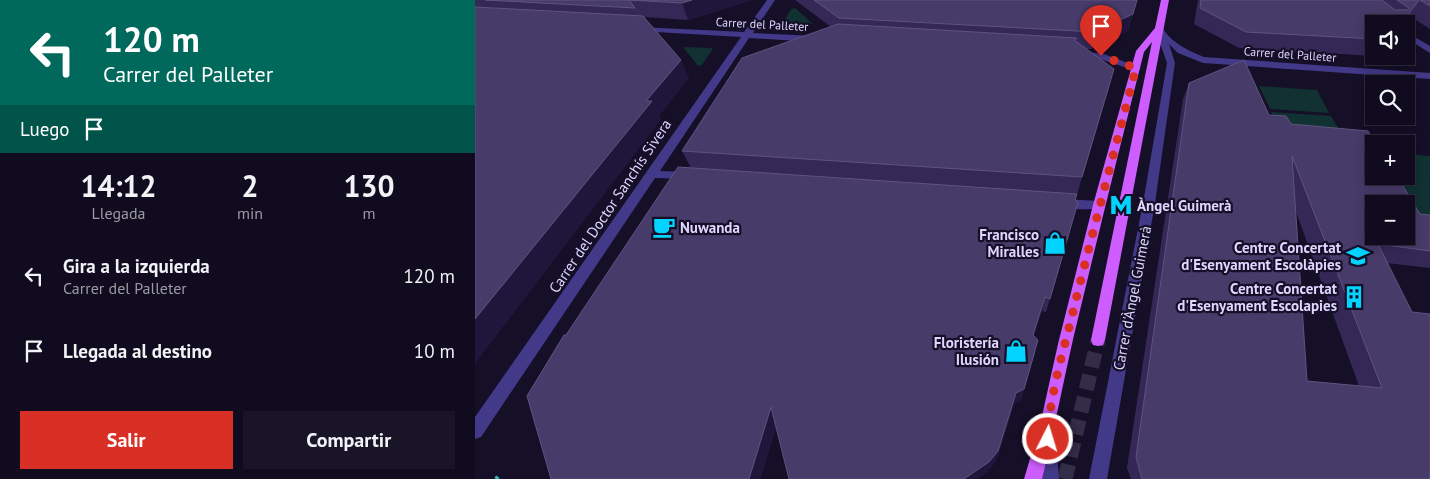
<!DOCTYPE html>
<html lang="es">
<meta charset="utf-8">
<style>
:root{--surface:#100b1e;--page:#191427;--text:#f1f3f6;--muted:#9c9ba4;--line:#302b3c;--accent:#d93025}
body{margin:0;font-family:"PT Sans",sans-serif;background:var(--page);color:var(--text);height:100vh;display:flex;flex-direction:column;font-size:19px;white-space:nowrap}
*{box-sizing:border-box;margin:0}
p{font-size:16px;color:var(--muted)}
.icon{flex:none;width:28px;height:28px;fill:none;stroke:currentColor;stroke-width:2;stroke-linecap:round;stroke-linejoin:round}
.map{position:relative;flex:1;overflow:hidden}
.details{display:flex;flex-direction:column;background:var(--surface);width:475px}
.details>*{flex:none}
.banner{background:#00695c;color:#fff;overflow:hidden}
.tools{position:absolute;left:890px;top:15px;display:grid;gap:10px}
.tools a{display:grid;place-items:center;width:50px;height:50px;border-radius:0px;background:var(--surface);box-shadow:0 2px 12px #0003,0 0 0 1px var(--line);font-size:25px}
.pin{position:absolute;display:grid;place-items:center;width:42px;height:42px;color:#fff;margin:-51px -21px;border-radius:50% 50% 50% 0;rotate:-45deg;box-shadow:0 0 5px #0007}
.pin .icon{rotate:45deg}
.me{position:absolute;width:55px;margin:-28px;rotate:5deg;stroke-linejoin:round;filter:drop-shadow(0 0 4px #0008)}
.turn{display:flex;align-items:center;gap:18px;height:105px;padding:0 20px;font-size:22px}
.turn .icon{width:65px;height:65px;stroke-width:2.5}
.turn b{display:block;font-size:35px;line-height:42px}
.then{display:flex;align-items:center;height:48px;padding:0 20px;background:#0003;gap:10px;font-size:19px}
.eta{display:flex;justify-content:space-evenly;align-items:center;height:85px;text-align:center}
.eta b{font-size:30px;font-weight:700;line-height:35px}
.primary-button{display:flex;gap:10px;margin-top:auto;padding:10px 20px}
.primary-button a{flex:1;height:58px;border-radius:0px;background:var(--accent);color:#fff;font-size:20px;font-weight:700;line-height:58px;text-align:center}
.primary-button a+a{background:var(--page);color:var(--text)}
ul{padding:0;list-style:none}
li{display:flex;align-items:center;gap:15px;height:75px;padding:0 20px}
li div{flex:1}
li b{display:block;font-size:19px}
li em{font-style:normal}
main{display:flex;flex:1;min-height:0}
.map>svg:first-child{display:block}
.green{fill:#123132}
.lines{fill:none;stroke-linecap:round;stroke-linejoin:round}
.major-tunnel{stroke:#332d48;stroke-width:15;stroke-dasharray:15 8;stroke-linecap:butt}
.path{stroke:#2dbbbc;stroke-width:4;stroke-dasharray:3 4.5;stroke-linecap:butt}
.minor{fill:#423988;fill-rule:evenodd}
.major{fill:#ce5dff;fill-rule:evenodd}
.wall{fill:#352857;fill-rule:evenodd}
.shaded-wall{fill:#20163c}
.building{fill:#473b69;stroke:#5f5380;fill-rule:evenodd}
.route{stroke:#d93025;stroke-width:9;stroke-dasharray:0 16.2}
.labels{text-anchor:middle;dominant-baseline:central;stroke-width:4.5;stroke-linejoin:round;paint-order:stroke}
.far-street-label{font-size:12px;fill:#ded6ff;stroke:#150f28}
.poi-label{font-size:15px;font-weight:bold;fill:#ded6ff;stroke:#150f28;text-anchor:end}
.street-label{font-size:15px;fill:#ded6ff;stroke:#150f28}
</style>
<main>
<section class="details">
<div class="banner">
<div class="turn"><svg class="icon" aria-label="left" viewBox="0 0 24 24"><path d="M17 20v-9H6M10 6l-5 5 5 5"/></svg><div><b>120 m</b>Carrer del Palleter</div></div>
<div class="then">Luego<svg class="icon" aria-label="arrive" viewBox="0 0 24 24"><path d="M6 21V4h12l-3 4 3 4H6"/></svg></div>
</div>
<div class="eta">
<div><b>14:12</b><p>Llegada</p></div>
<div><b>2</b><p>min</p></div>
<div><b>130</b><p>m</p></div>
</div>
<ul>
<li><svg class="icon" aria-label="left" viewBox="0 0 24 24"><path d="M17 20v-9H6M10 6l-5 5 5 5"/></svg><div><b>Gira a la izquierda</b><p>Carrer del Palleter</p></div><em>120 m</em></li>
<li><svg class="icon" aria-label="arrive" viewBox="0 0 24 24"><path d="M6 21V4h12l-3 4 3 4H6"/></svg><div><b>Llegada al destino</b></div><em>10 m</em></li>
</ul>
<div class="primary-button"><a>Salir</a><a>Compartir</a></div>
</section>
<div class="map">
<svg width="955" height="479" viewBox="0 0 955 479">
<rect width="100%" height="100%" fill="#150f28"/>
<g class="green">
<polygon points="320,8 338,24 308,23 316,9"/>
<polygon points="208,47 236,48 238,49 227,65 223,66"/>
<polygon points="784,86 842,90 854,113 795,109"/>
<polygon points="796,112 856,116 871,141 807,137"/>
<polygon points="931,154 955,156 955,226 906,176 931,176"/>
</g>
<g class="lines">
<polyline class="major-tunnel" points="590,479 623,340"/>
<polyline class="path" points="21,479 24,475"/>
<g class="minor">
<polygon points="292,0 300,0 278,33 341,36 345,39 341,42 274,38 185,171 213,172 219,176 217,179 180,178 6,437 0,439 0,417 266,37 164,31 160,29 164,27 269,32"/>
<path d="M681,27H687C695,42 714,51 729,57L955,73V79L728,63L703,53L694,44L700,63L680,203L632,479H614L668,203L692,63L680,29Z"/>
<polygon points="931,32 955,46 955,53 931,38"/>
<polygon points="603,51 629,54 666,68 661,71 625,59 600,56 600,52"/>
<path d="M587,199L624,201L630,205C625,212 586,210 581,203Z"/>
<polygon points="573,429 579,431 581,437 584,479 566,479 565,437 567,431"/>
</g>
<path class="major" d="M686,0H694L630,340L628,345L623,346L618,345L616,340L677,42L669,52C645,146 622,240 599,335C588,383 579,431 567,479H549L565,425L583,344L618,205L661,51L680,28Z"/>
</g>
<g class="wall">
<polygon points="0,0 277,0 213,20 169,17 214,78 184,115 186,119 0,363"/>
<polygon points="320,0 662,0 653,31 616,49 612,49 633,90 601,198 599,217 571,312 567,311 559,335 560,353 546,400 539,404 521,461 512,472 501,479 314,479 301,427 285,479 76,479 91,335 216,168 207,151 356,27"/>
<polygon points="723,0 955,0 955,29 933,15 899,24 899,56 764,48 719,24"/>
<path d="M714,83L816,124L945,214L955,215V268L912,263L955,479H656L652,468L708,99ZM820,209L884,386L832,381Z"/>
</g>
<g class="shaded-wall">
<polygon points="217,0 277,0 213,20 207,3"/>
<polygon points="662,0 653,31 616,49 620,32"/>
<polygon points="206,60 214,78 184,115 186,119 0,363 0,319 171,101"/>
<polygon points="639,69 633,90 601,198 607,177"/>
<polygon points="570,297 567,311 555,348 558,335"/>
<polygon points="563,340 546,400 539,404 521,461 512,472 501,479 489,479 541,393"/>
<polygon points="296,407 304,418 285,479 274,479"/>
</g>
<g class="building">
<polygon points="10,0 217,0 207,3 154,0 160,8"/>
<polygon points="339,0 662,0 658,14 620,32 364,18"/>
<polygon points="726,0 907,0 920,10 932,10 934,8 922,0 944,0 926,24 899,24 899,39 771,32 725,8"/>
<polygon points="945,0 955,0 955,6"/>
<polygon points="0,7 168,16 206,60 171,101 177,101 0,319"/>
<polygon points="363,24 602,38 599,40 639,69 607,177 207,151 267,58"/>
<path d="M769,60L794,115L811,116L816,124L893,131L901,144H899V176H922L945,214L955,215V251L903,244L937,312L955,314V479H667L661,457L714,83ZM817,156L907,388L832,381ZM899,204H931V236H899Z"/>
<polygon points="203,167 602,194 600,200 603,202 575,299 570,297 558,335 563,340 549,389 541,393 523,451 514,462 489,479 314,479 296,407 274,479 76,479 52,396 89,335 91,335"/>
</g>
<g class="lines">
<path class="route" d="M573,439C573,403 588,352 597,316C617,233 640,150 661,68L626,56"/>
</g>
<defs>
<symbol id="metro-bare" viewBox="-9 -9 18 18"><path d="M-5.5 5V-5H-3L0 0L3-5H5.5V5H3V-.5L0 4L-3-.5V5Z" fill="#02d4ff" stroke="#150f28" stroke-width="2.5" paint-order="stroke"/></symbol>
<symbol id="cafe-bare" viewBox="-9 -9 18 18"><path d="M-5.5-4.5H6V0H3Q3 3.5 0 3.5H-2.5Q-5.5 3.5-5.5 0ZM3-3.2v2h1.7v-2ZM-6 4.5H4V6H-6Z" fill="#02d4ff" stroke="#150f28" stroke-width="2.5" paint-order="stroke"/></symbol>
<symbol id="shop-bare" viewBox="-9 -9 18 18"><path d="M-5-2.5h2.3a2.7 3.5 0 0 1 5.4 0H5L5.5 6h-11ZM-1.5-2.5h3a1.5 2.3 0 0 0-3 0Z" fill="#02d4ff" stroke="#150f28" stroke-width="2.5" paint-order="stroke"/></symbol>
<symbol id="school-bare" viewBox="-9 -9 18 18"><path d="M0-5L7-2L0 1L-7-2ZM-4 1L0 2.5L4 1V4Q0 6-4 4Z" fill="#02d4ff" stroke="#150f28" stroke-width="2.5" paint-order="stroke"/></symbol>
<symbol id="building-bare" viewBox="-9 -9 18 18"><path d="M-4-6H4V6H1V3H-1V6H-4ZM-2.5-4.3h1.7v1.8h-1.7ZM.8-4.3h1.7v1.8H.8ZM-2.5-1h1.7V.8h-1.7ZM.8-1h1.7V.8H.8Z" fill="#02d4ff" stroke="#150f28" stroke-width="2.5" paint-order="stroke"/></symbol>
</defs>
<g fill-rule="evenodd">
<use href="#metro-bare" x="630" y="189" width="32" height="32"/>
<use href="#cafe-bare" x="173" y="211" width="32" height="32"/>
<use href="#shop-bare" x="564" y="227" width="32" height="32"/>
<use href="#school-bare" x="867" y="240" width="32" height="32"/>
<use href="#building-bare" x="863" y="281" width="32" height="32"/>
<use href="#shop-bare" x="525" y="335" width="32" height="32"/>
</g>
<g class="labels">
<g class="far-street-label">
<text transform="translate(287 24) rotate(3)">Carrer del Palleter</text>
<text transform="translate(815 54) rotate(4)">Carrer del Palleter</text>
</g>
<g class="poi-label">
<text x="662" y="205" text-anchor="start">Àngel Guimerà</text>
<text x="205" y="227" text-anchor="start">Nuwanda</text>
<text x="564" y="234">Francisco<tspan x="564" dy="17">Miralles</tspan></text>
<text x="866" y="247">Centre Concertat<tspan x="866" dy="17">d'Esenyament Escolàpies</tspan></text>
<text x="862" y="288">Centre Concertat<tspan x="862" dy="17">d'Esenyament Escolapies</tspan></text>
<text x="524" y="342">Floristería<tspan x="524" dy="17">Ilusión</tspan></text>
</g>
<g class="street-label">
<text transform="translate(135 206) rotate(-56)">Carrer del Doctor Sanchís Sivera</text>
<text transform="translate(657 298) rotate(-79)">Carrer d'Àngel Guimerà</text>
</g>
</g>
</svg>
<div class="tools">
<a><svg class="icon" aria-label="sound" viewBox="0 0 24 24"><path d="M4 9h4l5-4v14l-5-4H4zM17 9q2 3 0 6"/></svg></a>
<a><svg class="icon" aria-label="search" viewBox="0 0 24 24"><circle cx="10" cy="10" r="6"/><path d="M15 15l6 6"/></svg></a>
<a>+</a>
<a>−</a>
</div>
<div class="pin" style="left:626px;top:56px;background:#d93025"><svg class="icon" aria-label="arrive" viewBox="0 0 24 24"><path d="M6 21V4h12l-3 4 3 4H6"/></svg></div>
<svg class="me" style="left:573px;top:439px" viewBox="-20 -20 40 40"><circle r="17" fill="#d93025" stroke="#fff" stroke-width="3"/><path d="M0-11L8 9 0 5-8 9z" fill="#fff"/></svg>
</div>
</main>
